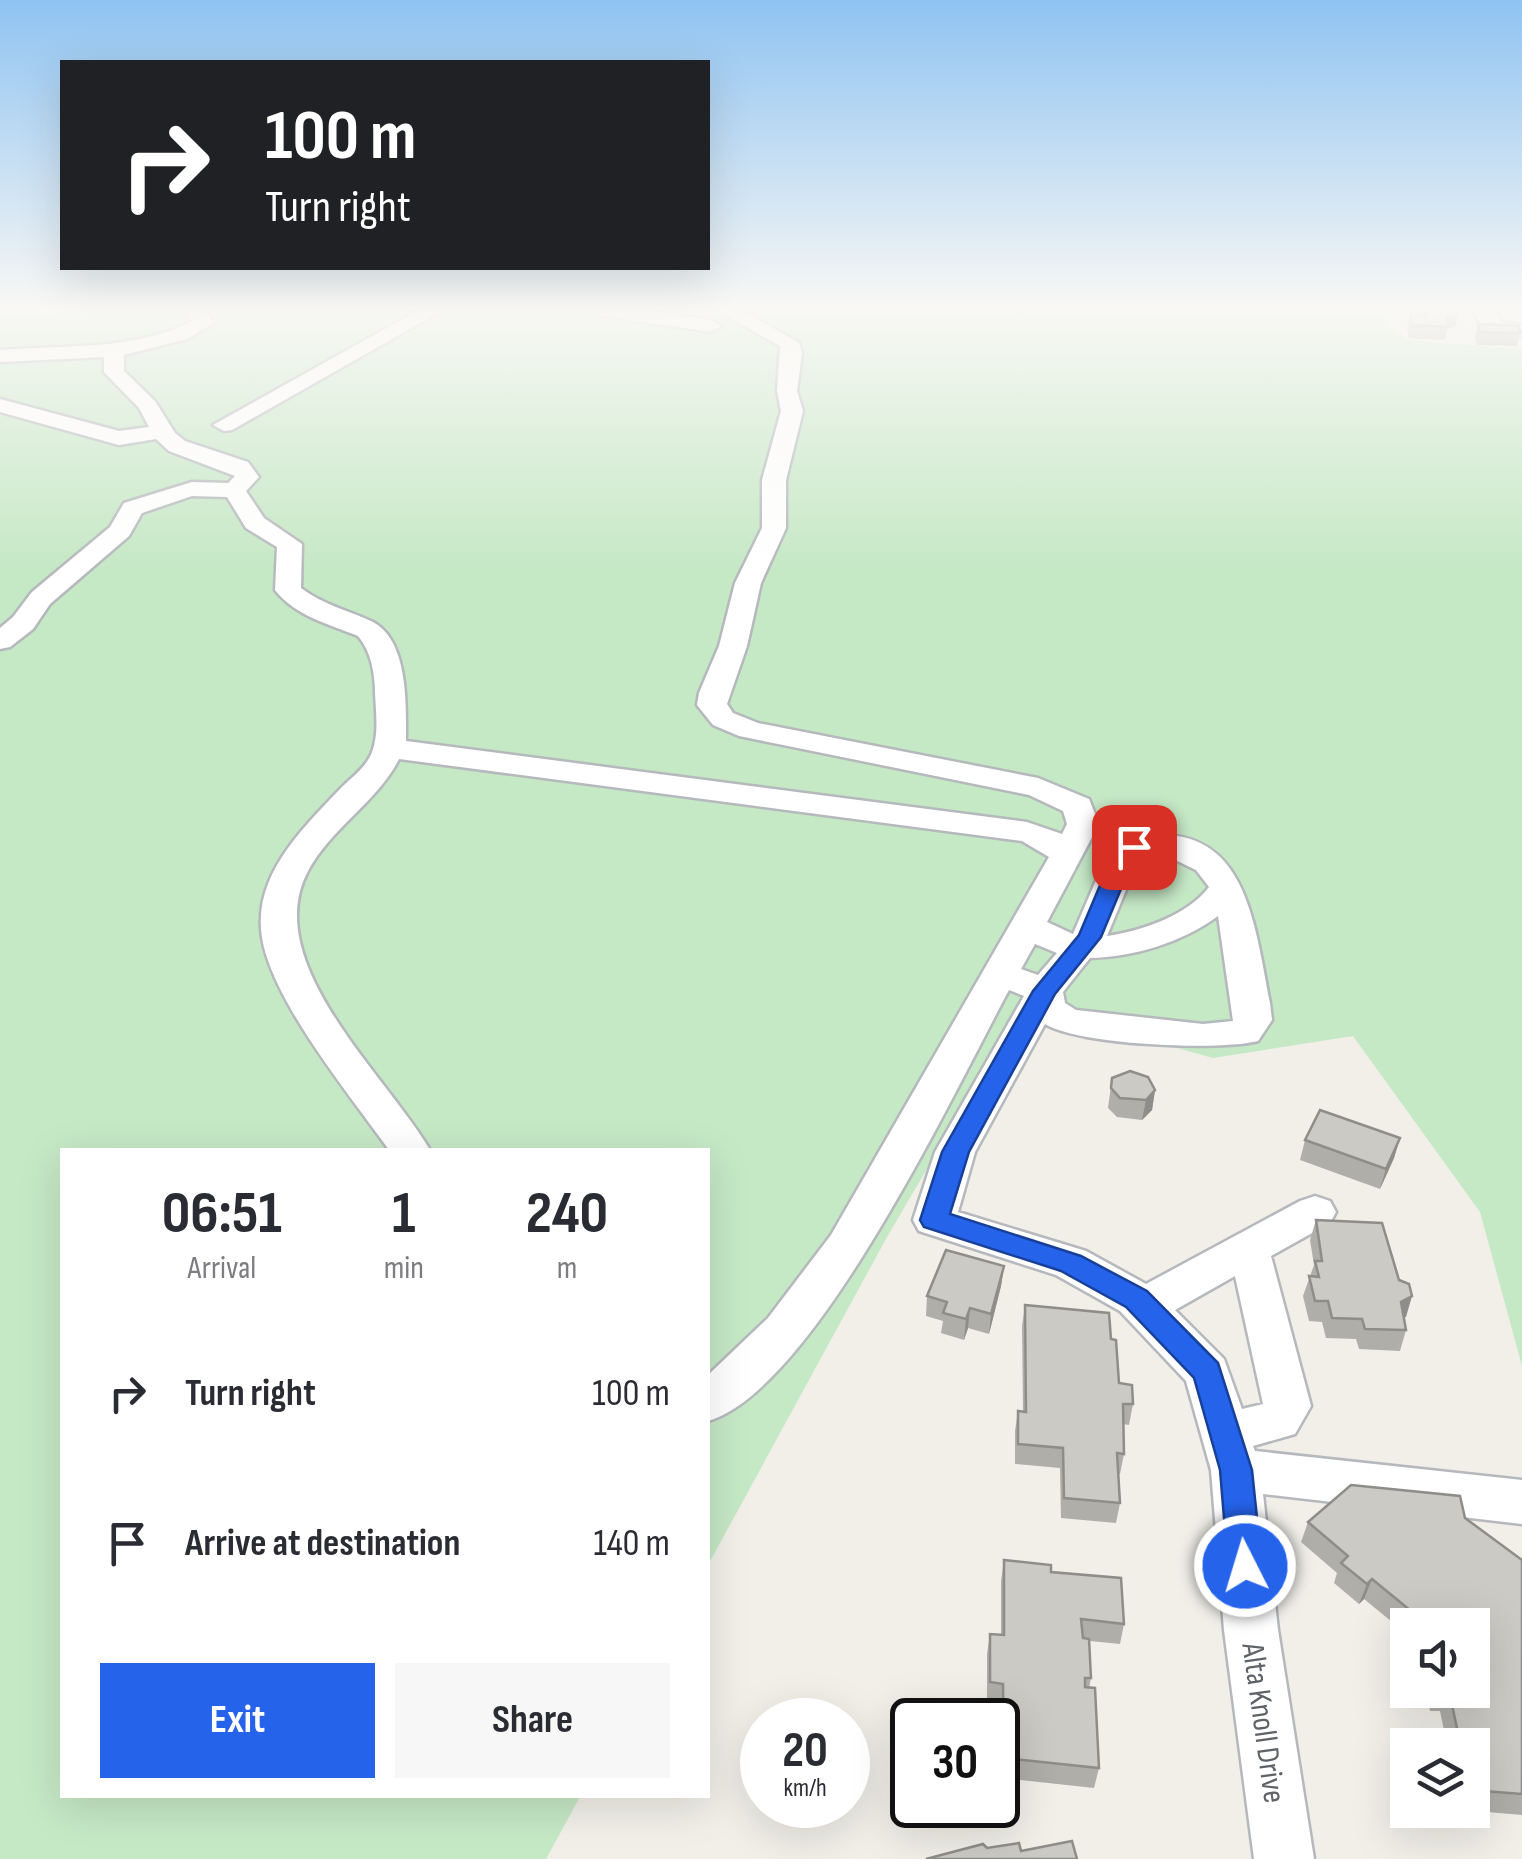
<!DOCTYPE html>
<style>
:root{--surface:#fff;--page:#f7f7f7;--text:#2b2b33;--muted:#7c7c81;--accent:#2563eb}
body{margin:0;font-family:"Sofia Sans Condensed",sans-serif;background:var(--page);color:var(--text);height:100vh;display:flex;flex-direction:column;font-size:38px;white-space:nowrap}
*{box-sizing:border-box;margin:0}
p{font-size:32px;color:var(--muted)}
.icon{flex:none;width:55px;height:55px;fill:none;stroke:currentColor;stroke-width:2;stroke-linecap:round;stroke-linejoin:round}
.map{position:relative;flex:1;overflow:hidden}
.panel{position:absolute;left:60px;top:1148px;width:650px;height:650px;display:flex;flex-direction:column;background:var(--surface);border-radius:0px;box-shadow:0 10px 40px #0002}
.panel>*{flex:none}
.banner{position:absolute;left:60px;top:60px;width:650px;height:210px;border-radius:0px;box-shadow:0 10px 40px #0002;background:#202124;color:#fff;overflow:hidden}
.fabs{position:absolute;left:1390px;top:1608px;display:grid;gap:20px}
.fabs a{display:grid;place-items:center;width:100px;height:100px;border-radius:0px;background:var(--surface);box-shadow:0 10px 40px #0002;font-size:50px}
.speed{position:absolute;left:740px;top:1698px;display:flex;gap:20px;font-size:50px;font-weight:700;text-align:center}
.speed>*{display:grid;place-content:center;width:130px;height:130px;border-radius:50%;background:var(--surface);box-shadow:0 10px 40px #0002;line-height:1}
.speed small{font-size:25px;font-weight:400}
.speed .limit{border:5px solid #111;border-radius:15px;background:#fff;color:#111}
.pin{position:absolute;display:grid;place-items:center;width:85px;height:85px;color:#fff;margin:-42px;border-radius:20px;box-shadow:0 5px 15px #0006}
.me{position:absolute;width:110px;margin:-55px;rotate:355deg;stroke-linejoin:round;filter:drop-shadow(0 0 8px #0008)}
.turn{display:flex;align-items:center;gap:35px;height:210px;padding:0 40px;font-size:45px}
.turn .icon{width:130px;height:130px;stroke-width:2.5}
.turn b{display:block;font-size:70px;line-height:85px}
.eta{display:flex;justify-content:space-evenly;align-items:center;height:170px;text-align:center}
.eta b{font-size:60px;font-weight:700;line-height:70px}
.cta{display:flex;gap:20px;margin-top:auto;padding:20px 40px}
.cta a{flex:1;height:115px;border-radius:0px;background:var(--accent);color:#fff;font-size:40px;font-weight:700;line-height:115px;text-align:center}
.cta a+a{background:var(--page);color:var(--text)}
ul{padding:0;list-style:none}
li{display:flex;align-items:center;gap:30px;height:150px;padding:0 40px}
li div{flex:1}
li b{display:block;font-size:38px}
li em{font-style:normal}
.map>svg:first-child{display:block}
.green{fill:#c5e8c5}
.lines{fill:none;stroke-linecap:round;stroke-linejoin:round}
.minor-casing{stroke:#b5b8bc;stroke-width:5}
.minor{fill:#fff;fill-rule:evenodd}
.wall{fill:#afaea9}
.shaded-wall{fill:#8f8d8a}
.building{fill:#cccac5;stroke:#8f8d8a;stroke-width:2.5}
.route{fill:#2563eb;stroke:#184099;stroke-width:2.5}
.labels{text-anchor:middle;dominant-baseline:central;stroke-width:8;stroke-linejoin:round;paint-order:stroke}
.near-street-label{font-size:32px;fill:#5f6368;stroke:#fff}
</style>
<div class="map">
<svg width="1522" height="1859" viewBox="0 0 1522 1859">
<rect width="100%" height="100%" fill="#f1efe8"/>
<polygon class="green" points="0,310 1394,310 1387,325 1407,340 1522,349 1522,1366 1480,1212 1353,1036 1213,1058 1023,1005 887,1237 708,1565 708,1150 62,1150 62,1795 581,1795 546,1859 0,1859"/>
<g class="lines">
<defs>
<g id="minor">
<path d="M184,310H204L214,323L187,339L124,355V371L155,401L175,433L185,441L248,462L259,477L246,491L264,518L302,544L301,588C323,605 348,610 373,622C409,641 406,707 406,741L1027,822L1062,834L1067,824L1063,811L1029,795L739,736L713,725L697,705L699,693L719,646L735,583L762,528V480L781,411L777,391L780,346L716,310H742L799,343L802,353L797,391L803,411L786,480V528L761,583L747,646L727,704L733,713L758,723L1038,778L1089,799L1099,824L1047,922L1073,934L1106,857L1122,840C1245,810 1253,916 1270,1003L1272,1020L1258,1041C1220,1051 1078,1045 1045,1024L975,1152L958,1212L1086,1251L1146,1284L1300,1201L1315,1196L1330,1201L1336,1212L1330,1223L1271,1256L1311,1406L1295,1434L1253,1446L1255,1451L1522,1480V1524L1263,1494L1278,1630L1314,1859H1254L1224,1630L1211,1470L1186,1381L1120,1311L1056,1275L919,1231L913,1220L935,1152L1024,996L1009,990C955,1090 814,1390 708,1421V1375L768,1318L831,1235L1049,857L1022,841L399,759C378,801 331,828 308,871C259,962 386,1075 430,1150H389C351,1096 264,992 261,928C257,871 305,826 342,787C350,779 362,770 368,760C380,741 376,715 375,693C375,674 371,651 358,636C329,624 295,616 275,590L277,547L246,528L227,497L192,496L142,513L129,536L50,604L33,629L10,647L0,649V628L13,617L32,592L110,527L124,503L192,482L228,483L235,476L169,451L156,439L119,445L0,412V399L119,431L149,427L139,408L104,372V357L0,362V350C66,345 132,351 193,321ZM1165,855L1196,870L1209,887C1188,915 1142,931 1107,936L1138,861L1143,856ZM1218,916L1233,1021L1203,1024L1076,1010L1065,1003L1063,992L1090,958C1134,957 1183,942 1218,916ZM1035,944L1057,953L1038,975L1021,969ZM1235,1276L1263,1404L1242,1409L1224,1359L1175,1310Z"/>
<polygon points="419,310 443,310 232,430 224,431 213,425"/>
<polygon points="594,310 644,310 711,320 721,326 711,332 603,316"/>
<path d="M1474,310H1492L1503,323L1522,325V337C1501,334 1481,334 1474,310Z"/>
</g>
</defs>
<use href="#minor" class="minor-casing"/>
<use href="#minor" class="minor"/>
</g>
<g class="wall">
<polygon points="1411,310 1457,310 1458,314 1455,327 1448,328 1445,340 1409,338 1407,328"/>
<polygon points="1478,324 1520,333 1517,346 1477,345 1475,337"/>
<polygon points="1112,1078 1155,1090 1152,1110 1142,1120 1117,1117 1108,1108"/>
<polygon points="1400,1138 1394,1158 1380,1189 1300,1160 1305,1140"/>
<polygon points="1316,1220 1399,1280 1412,1296 1404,1317 1406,1330 1400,1351 1359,1349 1356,1339 1326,1338 1322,1322 1309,1321 1303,1296 1314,1265 1310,1240"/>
<polygon points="1004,1266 1001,1286 989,1334 968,1328 964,1340 941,1333 943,1321 926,1316 927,1296"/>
<polygon points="1025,1305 1111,1339 1119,1383 1133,1404 1129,1425 1123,1424 1124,1454 1120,1474 1118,1474 1120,1503 1116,1523 1061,1518 1060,1468 1015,1464 1015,1431 1018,1411 1023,1411 1022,1326"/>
<polygon points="1465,1518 1522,1560 1522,1815 1475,1811 1472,1801 1472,1745 1447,1745 1440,1711 1430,1711 1426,1690 1472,1690 1472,1625 1408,1625 1408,1635 1364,1599 1359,1604 1334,1583 1337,1573 1301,1542 1308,1522"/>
<polygon points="1004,1560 1051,1572 1124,1624 1120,1644 1090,1641 1091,1678 1089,1688 1099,1768 1094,1788 1001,1778 1000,1704 987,1702 987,1654 990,1634 1001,1635 1001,1581"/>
</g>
<g class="shaded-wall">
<polygon points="1443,310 1458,314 1455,327 1448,328"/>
<polygon points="1155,1090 1152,1110 1142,1120 1146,1100"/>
<polygon points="1400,1138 1394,1158 1380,1189 1386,1169"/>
<polygon points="1004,1266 1001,1286 989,1334 991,1314"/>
<polygon points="1412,1296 1406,1317 1395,1322 1401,1302"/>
<polygon points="970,1308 968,1328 964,1340 966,1319"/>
<polygon points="1372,1579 1364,1599 1359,1604 1367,1584"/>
</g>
<g class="building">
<polygon points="1415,310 1457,310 1458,314 1446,316 1448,327 1412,325 1410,315 1426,316 1425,311"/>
<polygon points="1478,324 1519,326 1520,333 1480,332"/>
<polygon points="1130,1071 1148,1077 1155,1090 1146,1100 1120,1098 1111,1088 1112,1078"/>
<polygon points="1320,1110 1400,1138 1386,1169 1305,1140"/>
<polygon points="1316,1220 1382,1223 1399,1280 1409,1284 1412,1296 1401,1302 1406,1330 1365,1329 1362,1319 1332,1318 1328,1301 1315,1301 1309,1276 1319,1277 1315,1261 1322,1261"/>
<polygon points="946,1250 1004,1266 991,1314 970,1308 966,1319 943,1313 947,1302 927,1296"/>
<polygon points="1025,1305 1109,1313 1111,1339 1116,1340 1119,1383 1132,1385 1133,1404 1123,1404 1124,1454 1117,1453 1120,1503 1064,1498 1063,1448 1018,1444 1018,1411 1026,1412"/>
<polygon points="1351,1485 1460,1496 1465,1518 1522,1560 1522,1794 1484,1791 1473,1743 1460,1742 1449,1691 1439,1691 1472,1690 1472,1625 1428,1625 1372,1579 1367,1584 1341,1563 1348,1556 1308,1522"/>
<polygon points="1004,1560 1051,1565 1051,1572 1121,1578 1124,1624 1081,1619 1083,1638 1089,1639 1091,1678 1085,1678 1085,1687 1095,1688 1099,1768 1004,1758 1003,1684 990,1682 990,1634 1004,1635"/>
<polygon points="1072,1841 1077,1859 926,1859 983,1844 987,1848 1019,1843 1021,1851"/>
</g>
<linearGradient id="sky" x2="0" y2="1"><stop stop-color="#8fc3f1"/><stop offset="0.54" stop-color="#f9f8f5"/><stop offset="1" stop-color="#f9f8f5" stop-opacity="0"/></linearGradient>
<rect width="1522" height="571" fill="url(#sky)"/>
<polygon class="route" points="1134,841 1145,847 1133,860 1101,937 1055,994 969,1152 950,1214 1081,1256 1147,1291 1218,1363 1252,1470 1262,1566 1257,1576 1245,1581 1233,1576 1228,1566 1220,1470 1194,1378 1126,1307 1061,1271 924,1227 920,1220 942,1152 1033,991 1079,935 1112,857"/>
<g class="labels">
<g class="near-street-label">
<text transform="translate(1263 1723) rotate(82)">Alta Knoll Drive</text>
</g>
</g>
</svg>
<div class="fabs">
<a><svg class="icon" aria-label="sound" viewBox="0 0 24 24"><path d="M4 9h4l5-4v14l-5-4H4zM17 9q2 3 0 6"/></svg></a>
<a><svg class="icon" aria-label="layers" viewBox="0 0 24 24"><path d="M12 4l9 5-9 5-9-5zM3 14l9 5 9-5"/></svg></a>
</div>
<div class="speed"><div>20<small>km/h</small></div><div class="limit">30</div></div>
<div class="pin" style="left:1134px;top:847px;background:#d93025"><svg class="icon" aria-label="arrive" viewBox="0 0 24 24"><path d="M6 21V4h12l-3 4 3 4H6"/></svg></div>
<svg class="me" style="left:1245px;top:1566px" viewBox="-20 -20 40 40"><circle r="17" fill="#2563eb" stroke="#fff" stroke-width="3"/><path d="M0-11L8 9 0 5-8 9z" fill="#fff"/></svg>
<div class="banner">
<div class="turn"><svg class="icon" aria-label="right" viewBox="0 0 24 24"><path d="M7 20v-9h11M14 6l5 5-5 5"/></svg><div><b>100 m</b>Turn right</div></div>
</div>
<section class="panel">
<div class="eta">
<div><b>06:51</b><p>Arrival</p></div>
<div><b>1</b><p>min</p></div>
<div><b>240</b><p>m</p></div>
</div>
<ul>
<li><svg class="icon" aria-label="right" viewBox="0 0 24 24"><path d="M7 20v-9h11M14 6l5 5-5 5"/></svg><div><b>Turn right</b></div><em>100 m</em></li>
<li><svg class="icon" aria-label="arrive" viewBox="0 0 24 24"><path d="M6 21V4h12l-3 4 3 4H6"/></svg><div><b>Arrive at destination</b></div><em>140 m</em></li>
</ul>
<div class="cta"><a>Exit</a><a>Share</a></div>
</section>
</div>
